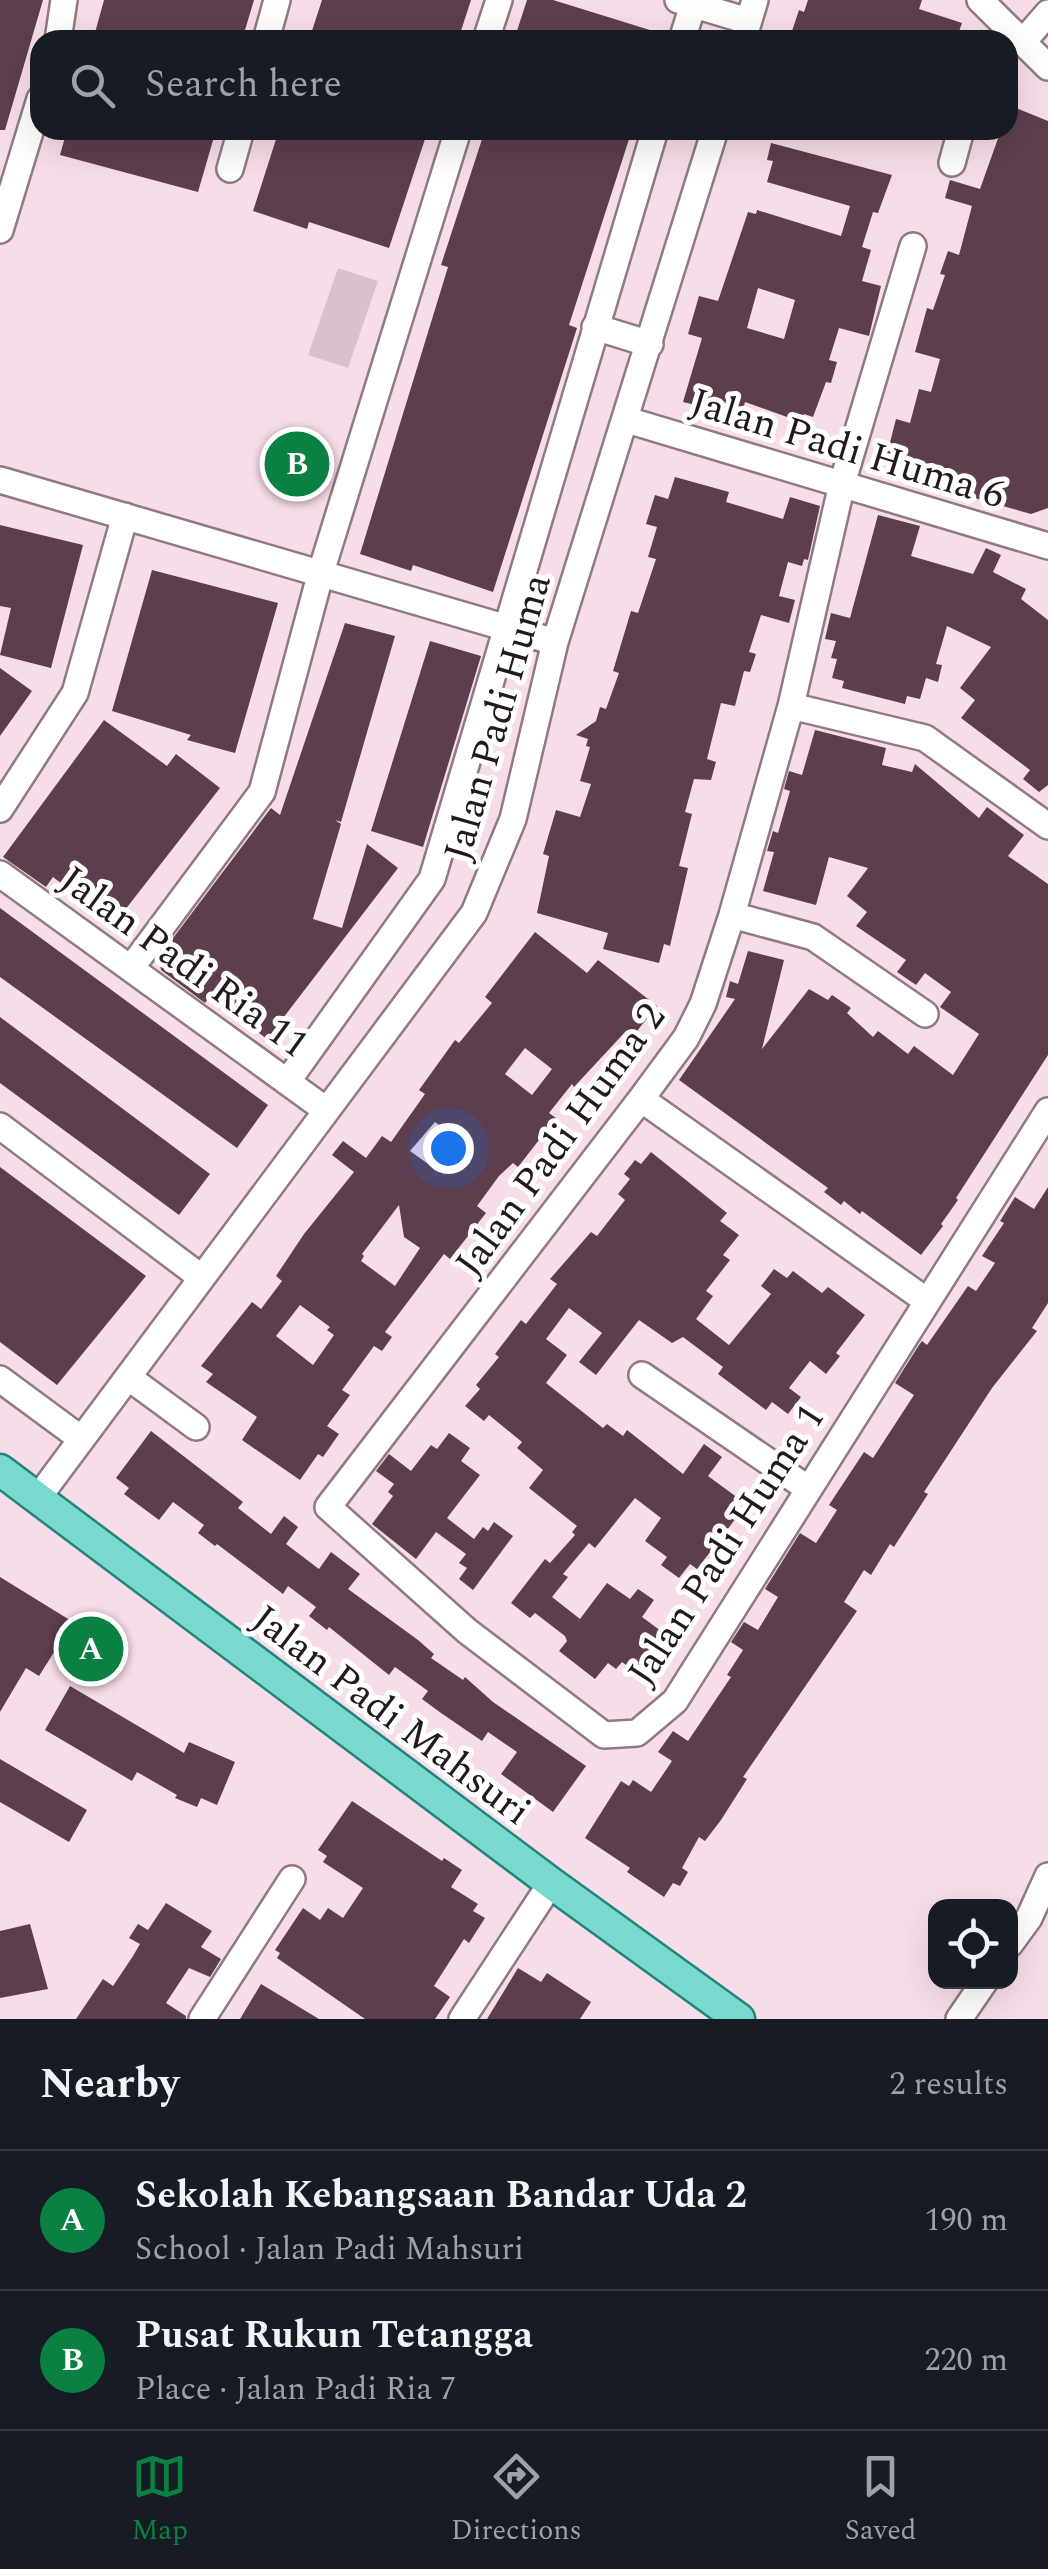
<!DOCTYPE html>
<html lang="en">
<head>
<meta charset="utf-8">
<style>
  :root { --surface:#171b24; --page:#242831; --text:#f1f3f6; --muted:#9ea1a6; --line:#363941; --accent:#0b8043 }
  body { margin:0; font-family:Spectral,serif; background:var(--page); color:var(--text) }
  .controls { position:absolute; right:30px; bottom:30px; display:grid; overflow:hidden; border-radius:20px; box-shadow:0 10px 40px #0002 }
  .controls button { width:90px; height:90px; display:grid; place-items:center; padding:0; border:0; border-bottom:2px solid var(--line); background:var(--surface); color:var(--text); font:50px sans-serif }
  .you { position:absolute; left:448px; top:1148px; width:35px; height:35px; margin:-25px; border:8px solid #fff; border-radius:50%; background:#1a73e8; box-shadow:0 0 0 15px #1a73e833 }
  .badge { display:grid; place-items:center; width:65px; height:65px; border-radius:50%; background:var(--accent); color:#fff; font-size:32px; font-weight:700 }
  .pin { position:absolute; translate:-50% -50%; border:5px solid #fff; box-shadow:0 2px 10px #0006 }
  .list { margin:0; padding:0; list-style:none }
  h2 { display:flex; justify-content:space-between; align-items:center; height:130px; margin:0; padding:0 40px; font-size:42px }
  h2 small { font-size:32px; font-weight:400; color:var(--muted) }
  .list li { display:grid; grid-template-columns:65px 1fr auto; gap:30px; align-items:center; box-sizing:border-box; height:140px; padding:0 40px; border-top:2px solid var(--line) }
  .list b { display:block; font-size:38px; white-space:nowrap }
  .list p { margin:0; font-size:32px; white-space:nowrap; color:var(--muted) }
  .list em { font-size:32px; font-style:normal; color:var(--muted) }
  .icon { flex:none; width:55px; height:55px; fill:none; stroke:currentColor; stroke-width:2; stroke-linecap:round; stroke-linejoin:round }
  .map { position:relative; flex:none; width:1048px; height:2019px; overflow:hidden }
  .search { position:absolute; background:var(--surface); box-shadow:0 10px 40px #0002; left:30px; right:30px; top:30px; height:110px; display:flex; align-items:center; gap:25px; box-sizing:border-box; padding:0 35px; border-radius:30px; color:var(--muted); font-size:38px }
  .sheet { height:410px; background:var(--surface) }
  nav { display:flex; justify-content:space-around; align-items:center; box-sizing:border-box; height:140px; border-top:2px solid var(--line); background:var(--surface); font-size:28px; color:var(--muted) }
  nav a { display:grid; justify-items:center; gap:5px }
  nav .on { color:var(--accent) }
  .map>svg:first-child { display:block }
  .green { fill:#dabfcc }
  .building { fill:#5d3e4e; fill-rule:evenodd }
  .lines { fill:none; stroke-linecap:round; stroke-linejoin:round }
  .minor-casing { stroke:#907984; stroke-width:30 }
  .major-casing { stroke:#21857c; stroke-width:35 }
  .minor { stroke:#fff; stroke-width:25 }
  .major { stroke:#79d9ce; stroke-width:30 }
  .labels { text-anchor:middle; stroke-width:10; stroke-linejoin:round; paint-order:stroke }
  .street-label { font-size:40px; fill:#22191e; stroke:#fff }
</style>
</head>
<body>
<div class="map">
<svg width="1048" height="2019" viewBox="0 0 1048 2019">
  <rect width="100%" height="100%" fill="#f7dde9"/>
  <path class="green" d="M 338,268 L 378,281 L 348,368 L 308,355 Z"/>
  <path class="building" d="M 0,0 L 43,0 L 5,130 L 0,130 Z
    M 104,0 L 254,0 L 242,40 L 93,40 Z
    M 322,0 L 471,0 L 458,40 L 309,40 Z
    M 527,0 L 553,0 L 666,35 L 666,40 L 514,40 Z
    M 808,0 L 922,0 L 919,9 L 962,23 L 956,40 L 789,40 L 799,10 L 804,12 Z
    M 1016,108 L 1048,121 L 1048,508 L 1031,514 L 894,475 L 885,462 L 896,419 L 910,423 L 919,389 L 931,392 L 940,359 L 915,352 L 927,308 L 933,310 L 945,275 L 940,274 L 948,251 L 959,255 L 972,206 L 945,198 L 950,180 L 980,189 L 1001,130 L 1008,130 Z
    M 67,130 L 216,130 L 198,192 L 60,155 Z
    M 279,130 L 428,130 L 389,248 L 309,222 L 307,229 L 253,211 Z
    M 485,130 L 632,130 L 569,325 L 577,328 L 493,592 L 413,565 L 411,571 L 360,554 L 448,267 L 441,265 Z
    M 771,143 L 892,175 L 878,213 L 873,212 L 862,247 L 871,250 L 862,281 L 881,286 L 869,336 L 839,328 L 829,360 L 837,362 L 831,383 L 826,382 L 813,417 L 804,414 L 801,422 L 745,402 L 741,416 L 683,402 L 702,338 L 688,334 L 699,296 L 718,301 L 748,212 L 756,214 L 757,210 L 841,236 L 850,206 L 767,182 L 773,161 L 767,160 ZM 758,288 L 795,300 L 784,339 L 747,328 Z
    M 286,431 L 323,445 L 318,458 L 322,459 L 314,483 L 272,469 Z
    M 675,477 L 729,492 L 726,502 L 783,519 L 790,497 L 820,506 L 808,560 L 804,559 L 802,566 L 788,562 L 779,596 L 795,600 L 789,623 L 761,615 L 749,652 L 756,654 L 750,672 L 744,671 L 735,706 L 721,703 L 707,759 L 716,762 L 711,780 L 694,779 L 685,812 L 692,814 L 679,866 L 688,868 L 670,946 L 664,944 L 659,963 L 603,949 L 608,933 L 537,913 L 549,856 L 543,854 L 556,810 L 580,817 L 591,784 L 580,781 L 590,747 L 586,746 L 588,739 L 576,735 L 596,721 L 600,707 L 606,709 L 619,673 L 613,671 L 631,611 L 638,613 L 656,559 L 648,557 L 657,527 L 646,524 L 655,495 L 668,499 Z
    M 878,515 L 920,526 L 911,556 L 973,574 L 986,548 L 1001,555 L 993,572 L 1026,589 L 1021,599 L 1048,620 L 1048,785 L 1039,792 L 1023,779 L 1030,770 L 961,718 L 975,700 L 960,688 L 991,647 L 947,626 L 936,664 L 942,665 L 938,682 L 926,678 L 920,699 L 907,696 L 905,704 L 842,688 L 844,681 L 832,678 L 837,659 L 831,658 L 836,641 L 825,639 L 831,613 L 850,618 Z
    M 0,525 L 83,545 L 51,668 L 0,655 L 11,608 L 0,606 Z
    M 152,570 L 278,603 L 235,753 L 187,740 L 191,735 L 112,711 Z
    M 345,623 L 395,636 L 341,822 L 335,820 L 341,824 L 313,919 L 342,928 L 367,844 L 398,868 L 267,1039 L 210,996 L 205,1003 L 161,970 L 158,958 L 271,808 L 280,815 Z
    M 430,641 L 481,656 L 423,847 L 371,831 Z
    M 0,668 L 32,691 L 0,736 Z
    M 104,720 L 167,766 L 176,754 L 220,788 L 114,924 L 53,877 L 46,887 L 3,857 Z
    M 815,730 L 886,748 L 882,765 L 912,772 L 915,764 L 979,818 L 987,807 L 1024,835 L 1008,856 L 1048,884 L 1048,1055 L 956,1198 L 958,1200 L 941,1224 L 943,1226 L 921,1255 L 862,1211 L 860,1214 L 844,1201 L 841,1205 L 824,1192 L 828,1188 L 679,1080 L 735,999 L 726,997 L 730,981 L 738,984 L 748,951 L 784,960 L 762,1049 L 809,989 L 828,1000 L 832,995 L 851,1008 L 847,1013 L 873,1037 L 878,1031 L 908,1054 L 914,1046 L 953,1075 L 979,1034 L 940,1007 L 951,992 L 925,973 L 916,985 L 897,972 L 906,960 L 856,926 L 867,912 L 847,896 L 868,868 L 829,857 L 816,905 L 763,891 L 774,852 L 767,851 L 773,831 L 778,833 L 790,791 L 784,789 L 789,771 L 802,775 Z
    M 0,908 L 268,1105 L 237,1148 L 0,977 Z
    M 535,932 L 587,973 L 598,960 L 657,1006 L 633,1036 L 626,1031 L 574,1087 L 572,1084 L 549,1113 L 556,1118 L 532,1149 L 518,1167 L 513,1163 L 499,1176 L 477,1206 L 486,1213 L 450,1259 L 444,1254 L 385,1332 L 392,1337 L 382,1351 L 374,1346 L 342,1390 L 350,1395 L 327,1426 L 339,1434 L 323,1457 L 318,1454 L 300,1480 L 242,1440 L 257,1417 L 206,1382 L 213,1374 L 201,1366 L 252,1302 L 261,1309 L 282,1281 L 276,1276 L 304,1234 L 354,1172 L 332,1155 L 343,1141 L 366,1158 L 382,1136 L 391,1142 L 425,1094 L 419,1090 L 455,1040 L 459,1043 L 492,1003 L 485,997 ZM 525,1048 L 552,1069 L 532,1095 L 505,1074 ZM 435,1122 L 461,1141 L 438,1171 L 410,1151 ZM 399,1205 L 404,1237 L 420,1248 L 395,1286 L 361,1261 L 364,1256 L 362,1254 ZM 300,1305 L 330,1327 L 327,1330 L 334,1335 L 313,1365 L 276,1336 Z
    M 0,1017 L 210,1174 L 179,1215 L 0,1083 Z
    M 651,1152 L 727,1213 L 720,1221 L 739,1235 L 723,1255 L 730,1260 L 706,1291 L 713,1296 L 696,1319 L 729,1345 L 771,1294 L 761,1286 L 774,1269 L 787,1278 L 793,1271 L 822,1293 L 828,1287 L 865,1315 L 836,1353 L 840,1356 L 826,1374 L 810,1361 L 789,1388 L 801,1397 L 788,1414 L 772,1402 L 766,1410 L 718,1374 L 723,1367 L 683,1337 L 672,1343 L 639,1320 L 596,1375 L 579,1362 L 602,1333 L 569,1308 L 546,1339 L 567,1355 L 546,1383 L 603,1428 L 607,1424 L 623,1436 L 627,1430 L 683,1474 L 704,1444 L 722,1457 L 708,1476 L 738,1498 L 728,1512 L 736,1518 L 721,1538 L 697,1569 L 690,1564 L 679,1578 L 661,1565 L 667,1557 L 645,1541 L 661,1518 L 635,1498 L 595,1548 L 589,1543 L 563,1574 L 568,1577 L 552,1597 L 580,1619 L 607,1583 L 630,1599 L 638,1589 L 654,1600 L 642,1617 L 676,1642 L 661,1663 L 656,1659 L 642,1677 L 622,1662 L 616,1669 L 608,1663 L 595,1679 L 559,1651 L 567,1641 L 565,1636 L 535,1613 L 530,1618 L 511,1603 L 545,1559 L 550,1563 L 575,1535 L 572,1532 L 577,1526 L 529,1488 L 543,1470 L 517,1448 L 522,1442 L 489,1415 L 484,1421 L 465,1406 L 480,1389 L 476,1385 L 499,1357 L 495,1354 L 521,1320 L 526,1324 L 557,1284 L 550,1279 L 591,1232 L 597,1236 L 625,1200 L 618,1194 L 630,1179 L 624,1174 L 635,1160 L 641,1164 Z
    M 0,1167 L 146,1276 L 57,1385 L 0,1342 Z
    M 1048,1187 L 1048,1303 L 1032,1328 L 1037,1331 L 992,1388 L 924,1492 L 928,1494 L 894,1547 L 890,1544 L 871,1575 L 864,1570 L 844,1602 L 857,1611 L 743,1777 L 747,1779 L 721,1820 L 705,1841 L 699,1837 L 682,1868 L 688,1872 L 680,1886 L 673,1883 L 664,1897 L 627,1872 L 630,1868 L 585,1838 L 621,1781 L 629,1786 L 633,1780 L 651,1792 L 672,1761 L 658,1752 L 673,1731 L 688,1741 L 731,1677 L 727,1675 L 743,1650 L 731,1642 L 744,1622 L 758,1630 L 778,1597 L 765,1589 L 800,1533 L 816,1543 L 837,1510 L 829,1505 L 864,1452 L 873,1458 L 914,1395 L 895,1383 L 919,1345 L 922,1341 L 927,1345 L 968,1286 L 976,1291 L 995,1263 L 982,1256 L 1004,1223 L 1000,1221 L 1015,1197 L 1034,1209 Z
    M 151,1431 L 243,1502 L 238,1508 L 271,1534 L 284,1516 L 298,1527 L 286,1544 L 319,1569 L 331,1552 L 360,1574 L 348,1589 L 418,1640 L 434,1654 L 431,1658 L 463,1680 L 465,1677 L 493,1702 L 586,1766 L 553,1812 L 501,1774 L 517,1752 L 488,1732 L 482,1741 L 441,1713 L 422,1699 L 428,1691 L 395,1667 L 389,1675 L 329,1627 L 327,1630 L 309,1616 L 316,1607 L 288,1586 L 283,1594 L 217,1544 L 215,1546 L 198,1533 L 204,1525 L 173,1502 L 159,1520 L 124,1494 L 129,1488 L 116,1478 Z
    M 449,1433 L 470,1448 L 461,1461 L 480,1475 L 447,1518 L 474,1539 L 483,1527 L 488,1531 L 494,1522 L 513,1536 L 473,1590 L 459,1579 L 467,1568 L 459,1563 L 466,1554 L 436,1532 L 416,1559 L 372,1524 L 393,1496 L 388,1492 L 394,1484 L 376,1471 L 389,1454 L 411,1471 L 431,1445 L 437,1449 Z
    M 0,1577 L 73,1622 L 39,1676 L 26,1668 L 0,1712 Z
    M 70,1686 L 184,1753 L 189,1742 L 235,1762 L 217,1805 L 201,1798 L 197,1807 L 175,1798 L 177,1795 L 137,1772 L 132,1781 L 45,1730 Z
    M 0,1759 L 87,1810 L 69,1842 L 0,1802 Z
    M 352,1801 L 442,1861 L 444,1858 L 462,1870 L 451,1887 L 478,1904 L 473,1911 L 485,1918 L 469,1943 L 464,1939 L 434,1986 L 450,1997 L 435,2019 L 365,2019 L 277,1958 L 280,1953 L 275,1950 L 303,1908 L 320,1920 L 328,1908 L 343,1918 L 363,1888 L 323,1862 L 327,1856 L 318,1850 Z
    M 166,1903 L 212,1931 L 201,1947 L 221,1959 L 210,1977 L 189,1968 L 166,2003 L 186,2016 L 186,2019 L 76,2019 L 103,1979 L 113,1986 L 133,1956 L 140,1944 L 129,1938 L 138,1924 L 148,1930 Z
    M 30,1924 L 48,1989 L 0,1998 L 0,1931 Z
    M 518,1968 L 541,1982 L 547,1973 L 591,2002 L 580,2019 L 487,2019 Z
    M 261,1984 L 319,2019 L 240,2019 Z"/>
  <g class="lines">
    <g class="minor-casing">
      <path id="minor" d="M 678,0 L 748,21
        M 980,0 L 1048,67
        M 58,40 L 64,0
        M 266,40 L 277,0
        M 486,40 L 499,0
        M 682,40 L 693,5
        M 743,40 L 755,0
        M 1022,43 L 1048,13
        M 952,163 L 961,130
        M 230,169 L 241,130
        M 0,230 L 40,99
        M 913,246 L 842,484 L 791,706 L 732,915 L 703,1004 L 686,1038 L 641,1099 L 328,1507 L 467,1631 L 604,1735 L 637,1733 L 675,1701 L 1048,1111
        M 595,327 L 650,344
        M 627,420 L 1048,546
        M 0,480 L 555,642
        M 791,706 L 925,738 L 1048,826
        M 0,809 L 75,693 L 125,516
        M 0,874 L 326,1110
        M 732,915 L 813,937 L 925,1014
        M 131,968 L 262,792 L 321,572 L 458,130
        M 287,1082 L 432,879 L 655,130
        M 641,1099 L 927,1301
        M 0,1126 L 202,1278
        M 642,1375 L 807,1488
        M 128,1377 L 196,1427
        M 0,1379 L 80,1438
        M 37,1499 L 474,913 L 513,819 L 555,642 L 715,130
        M 1010,1944 L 1029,1918 L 1048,1876
        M 202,2019 L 292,1879
        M 462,2019 L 551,1883
        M 959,2019 L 985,1981"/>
    </g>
    <g class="major-casing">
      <path id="major" d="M 0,1470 L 551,1883 L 739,2019"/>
    </g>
    <use href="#minor" class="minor"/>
    <use href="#major" class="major"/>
  </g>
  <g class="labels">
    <g class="street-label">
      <text transform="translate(848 447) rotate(17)" y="14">Jalan Padi Huma 6</text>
      <text transform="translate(496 717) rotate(-74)" y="14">Jalan Padi Huma</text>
      <text transform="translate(185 961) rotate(36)" y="14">Jalan Padi Ria 11</text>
      <text transform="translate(559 1139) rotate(-54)" y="14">Jalan Padi Huma 2</text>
      <text transform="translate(725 1544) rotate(-57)" y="14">Jalan Padi Huma 1</text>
      <text transform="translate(392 1714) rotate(37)" y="14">Jalan Padi Mahsuri</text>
    </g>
  </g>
</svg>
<div class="controls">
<button><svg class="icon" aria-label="locate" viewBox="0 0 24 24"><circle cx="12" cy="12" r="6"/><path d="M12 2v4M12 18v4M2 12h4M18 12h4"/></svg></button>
</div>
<div class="you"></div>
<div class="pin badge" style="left:91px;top:1649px">A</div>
<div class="pin badge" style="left:297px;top:464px">B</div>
<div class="search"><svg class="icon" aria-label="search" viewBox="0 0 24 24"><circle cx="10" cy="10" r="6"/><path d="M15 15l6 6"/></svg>Search here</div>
</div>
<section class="sheet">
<h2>Nearby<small>2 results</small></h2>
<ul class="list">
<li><span class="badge">A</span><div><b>Sekolah Kebangsaan Bandar Uda 2</b><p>School · Jalan Padi Mahsuri</p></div><em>190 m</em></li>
<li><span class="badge">B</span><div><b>Pusat Rukun Tetangga</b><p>Place · Jalan Padi Ria 7</p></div><em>220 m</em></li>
</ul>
</section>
<nav>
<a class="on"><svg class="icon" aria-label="map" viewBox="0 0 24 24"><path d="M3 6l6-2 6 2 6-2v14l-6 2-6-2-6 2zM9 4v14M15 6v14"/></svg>Map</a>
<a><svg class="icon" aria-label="directions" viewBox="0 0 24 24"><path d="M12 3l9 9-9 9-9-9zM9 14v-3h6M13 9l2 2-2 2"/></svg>Directions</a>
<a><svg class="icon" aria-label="saved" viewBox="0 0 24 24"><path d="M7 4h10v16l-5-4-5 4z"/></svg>Saved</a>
</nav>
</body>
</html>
